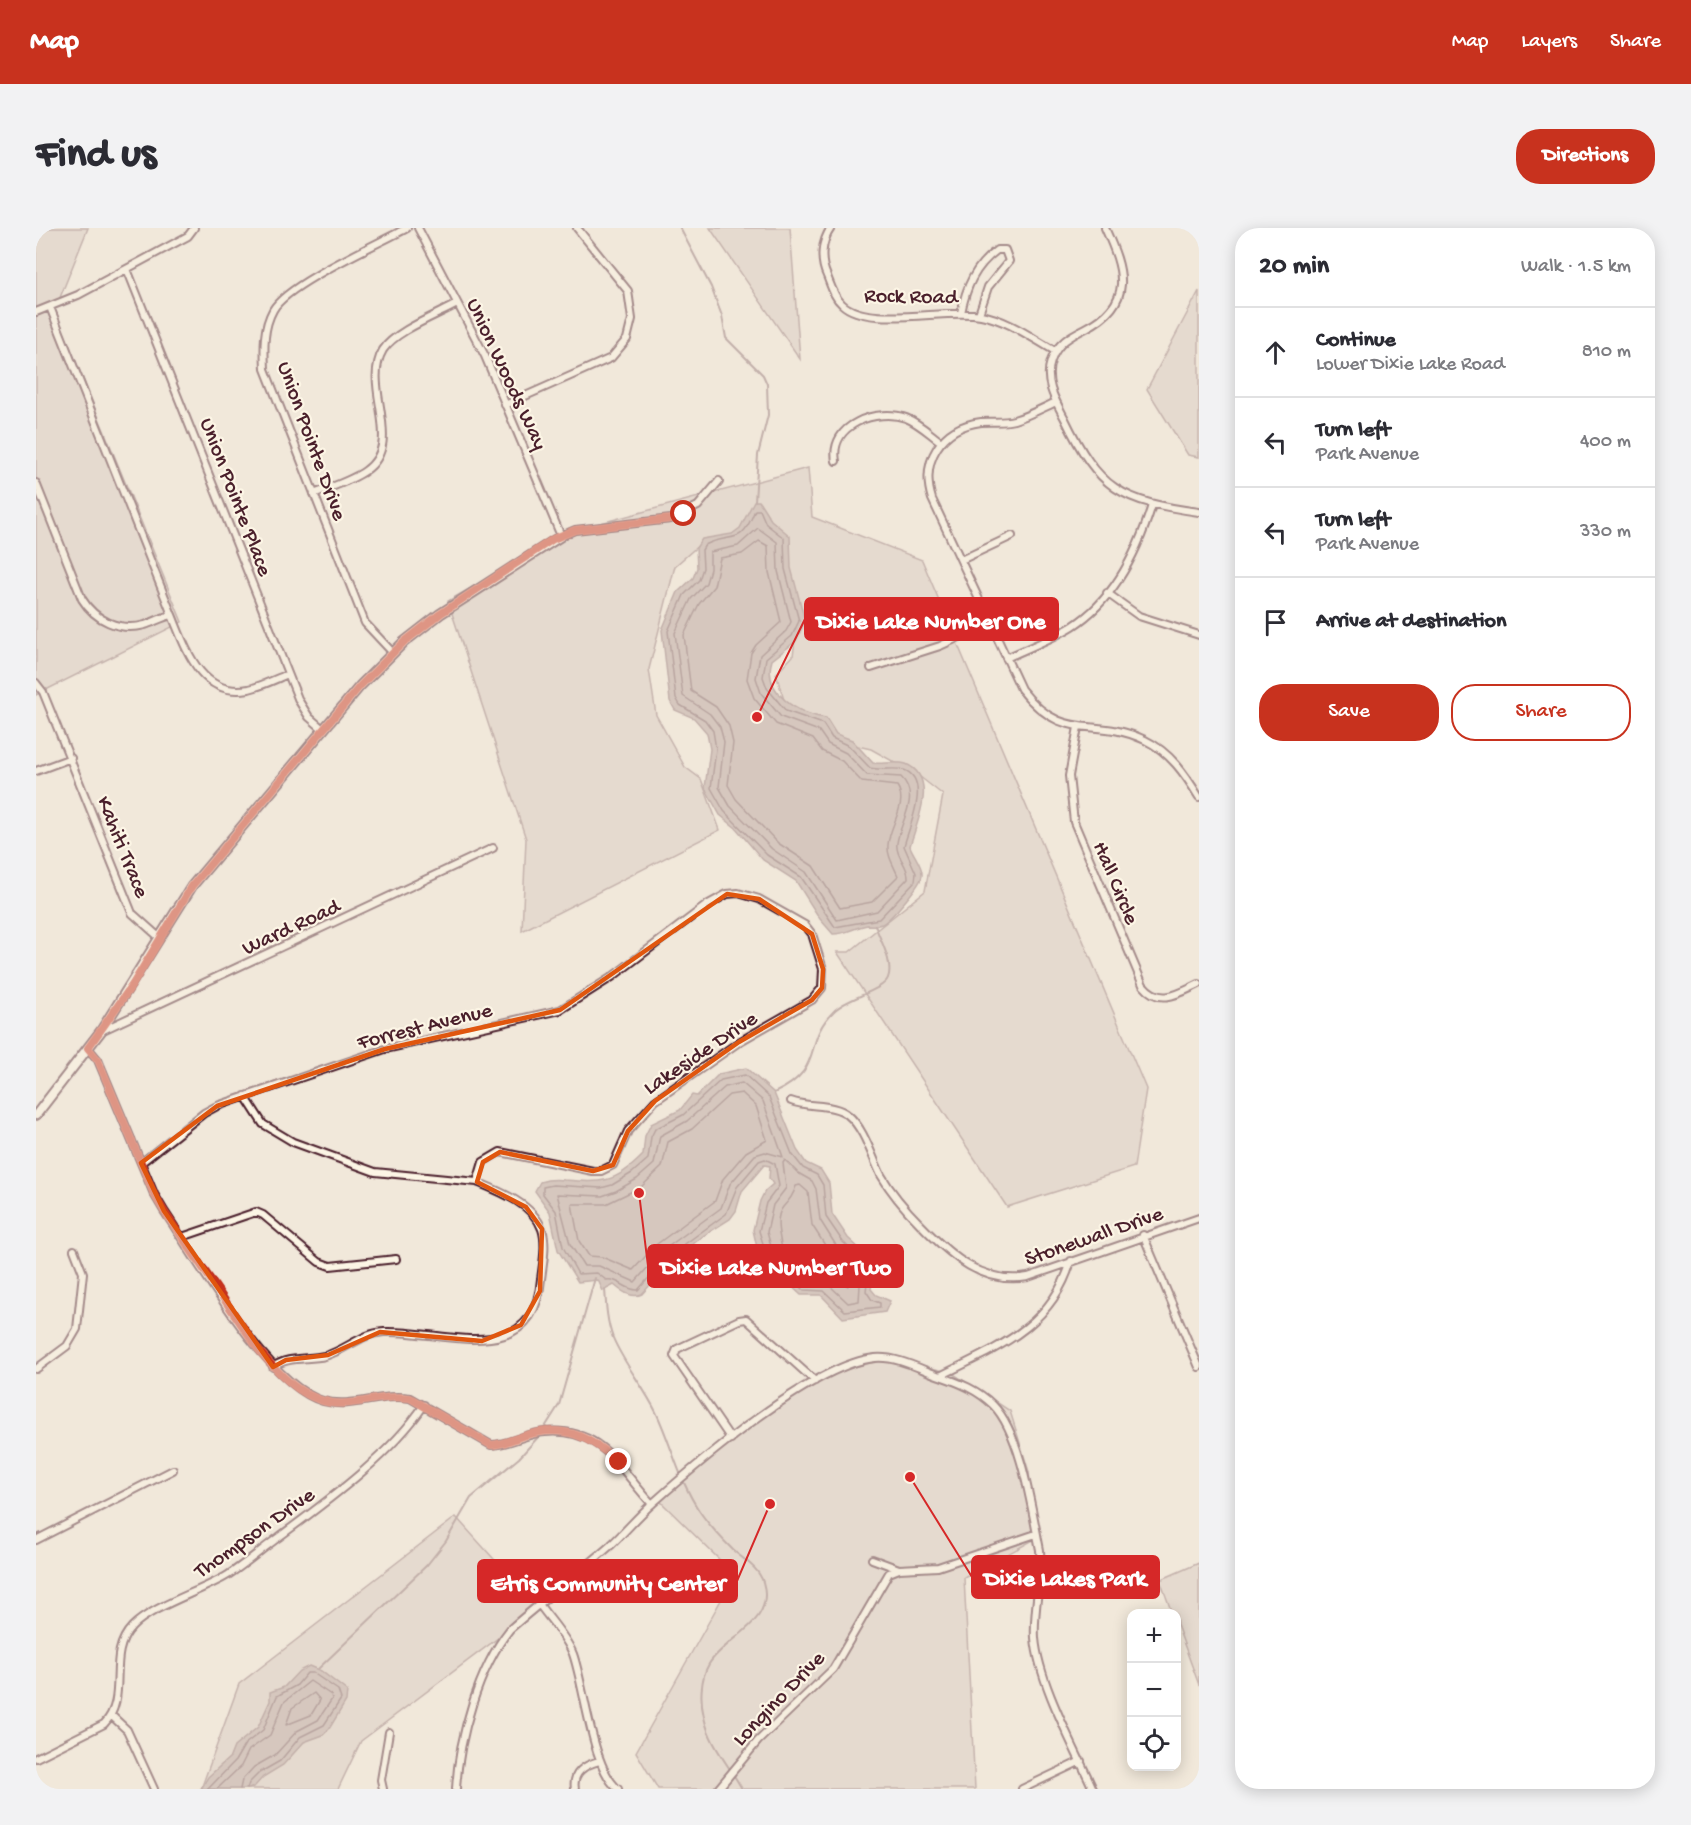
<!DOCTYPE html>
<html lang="en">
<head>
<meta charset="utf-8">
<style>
  :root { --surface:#fff; --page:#f2f2f3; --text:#2b2b33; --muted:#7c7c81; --line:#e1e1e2; --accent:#c8321e }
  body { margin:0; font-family:"Gochi Hand",sans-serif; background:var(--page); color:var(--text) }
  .controls { position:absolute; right:18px; bottom:18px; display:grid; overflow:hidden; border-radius:12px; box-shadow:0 3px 15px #0003 }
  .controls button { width:54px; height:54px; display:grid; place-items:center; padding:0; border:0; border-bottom:2px solid var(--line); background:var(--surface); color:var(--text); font:30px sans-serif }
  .stop { position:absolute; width:18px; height:18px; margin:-14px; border:4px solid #c8321e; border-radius:50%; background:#fff }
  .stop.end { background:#c8321e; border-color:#fff; box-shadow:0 2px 6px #0008 }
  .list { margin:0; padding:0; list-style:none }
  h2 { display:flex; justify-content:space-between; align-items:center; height:78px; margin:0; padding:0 24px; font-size:26px }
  h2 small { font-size:20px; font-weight:400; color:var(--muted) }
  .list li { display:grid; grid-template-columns:39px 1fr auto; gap:18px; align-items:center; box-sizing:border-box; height:90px; padding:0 24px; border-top:2px solid var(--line) }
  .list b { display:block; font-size:22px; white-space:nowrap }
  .list p { margin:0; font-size:20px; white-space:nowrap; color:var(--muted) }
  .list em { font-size:20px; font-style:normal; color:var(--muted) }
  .actions { display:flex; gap:12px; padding:18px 24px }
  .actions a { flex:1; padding:14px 0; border:2px solid var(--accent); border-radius:24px; text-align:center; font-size:21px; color:var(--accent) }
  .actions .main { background:var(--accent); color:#fff }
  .icon { flex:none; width:33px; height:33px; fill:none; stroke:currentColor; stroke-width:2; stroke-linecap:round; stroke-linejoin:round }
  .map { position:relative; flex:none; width:1163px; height:1561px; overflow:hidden; border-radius:24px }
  header { display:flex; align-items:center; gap:36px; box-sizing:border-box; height:84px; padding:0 30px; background:var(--accent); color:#fff }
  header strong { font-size:28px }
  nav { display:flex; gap:33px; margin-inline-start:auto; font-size:21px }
  .intro { display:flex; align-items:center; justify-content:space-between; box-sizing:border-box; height:144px; padding:0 36px }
  h1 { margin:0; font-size:42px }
  .button { padding:15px 27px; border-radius:24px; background:var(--accent); color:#fff; font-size:21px; font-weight:700 }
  main { display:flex; gap:36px; padding:0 36px }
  aside { flex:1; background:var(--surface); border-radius:24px; box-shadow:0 3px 15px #0003 }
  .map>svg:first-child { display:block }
  .green { fill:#d8cac0; stroke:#917476; stroke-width:1.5 }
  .water { fill:#b6a19c; stroke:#8b6d6f; stroke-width:1.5 }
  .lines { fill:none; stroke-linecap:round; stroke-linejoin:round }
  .shore { stroke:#755358; stroke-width:1.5 }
  .stream { stroke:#8b6d6f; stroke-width:2 }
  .minor-casing { stroke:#4a1f2b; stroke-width:10 }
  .tertiary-casing { stroke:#4a1f2b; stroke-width:12 }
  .minor { stroke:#fcf5e5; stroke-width:6 }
  .tertiary { stroke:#fcf5e5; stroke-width:8 }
  .route { stroke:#c8321e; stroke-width:8 }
  .marked { fill:none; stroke:#e0560e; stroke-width:4.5; stroke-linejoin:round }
  .labels { text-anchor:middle; stroke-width:4.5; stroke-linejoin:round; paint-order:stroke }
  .street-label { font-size:22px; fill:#4a1f2b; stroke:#fcf5e5 }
  .leader { fill:none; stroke:#d62828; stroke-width:2 }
  .callout-dot { fill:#d62828; stroke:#fcf5e5; stroke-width:2 }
  .callout { fill:#d62828; stroke:#d62828; stroke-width:2 }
  .callout-label { font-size:24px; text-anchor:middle; font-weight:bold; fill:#fff }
</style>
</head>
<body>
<header>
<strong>Map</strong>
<nav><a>Map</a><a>Layers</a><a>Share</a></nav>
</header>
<div class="intro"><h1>Find us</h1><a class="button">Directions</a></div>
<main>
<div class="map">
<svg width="1163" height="1561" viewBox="0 0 1163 1561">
  <rect width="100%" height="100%" fill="#f1e8da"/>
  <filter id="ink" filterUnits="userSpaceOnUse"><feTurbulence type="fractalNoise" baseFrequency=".0167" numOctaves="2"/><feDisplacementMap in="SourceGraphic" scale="12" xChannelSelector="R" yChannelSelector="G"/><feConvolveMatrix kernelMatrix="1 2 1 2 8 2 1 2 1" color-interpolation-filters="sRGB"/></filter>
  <g filter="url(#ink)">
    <path class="green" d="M 0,0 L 52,0 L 19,82 L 146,394 L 0,467 Z
      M 674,0 L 754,0 L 764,131 Z
      M 1163,63 L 1163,229 L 1152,227 L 1111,161 Z
      M 772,240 L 776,289 L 886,332 L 1110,861 L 1098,939 L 971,979 L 801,724 L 813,724 L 889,663 L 907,567 L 883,548 L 835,521 L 813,516 L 761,491 L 748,472 L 740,446 L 757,428 L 761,396 L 664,316 L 639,338 L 613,441 L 620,487 L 649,539 L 665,551 L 684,602 L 486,703 L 490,611 L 412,373 L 531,304 Z
      M 854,1130 L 916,1145 L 974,1183 L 993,1244 L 999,1311 L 928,1350 L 939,1561 L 622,1561 L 600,1524 L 699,1347 L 620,1269 L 694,1215 L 740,1173 L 783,1148 Z
      M 420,1289 L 502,1380 L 325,1513 L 302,1561 L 165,1561 L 203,1456 Z
      M 1163,1335 L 1163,1457 L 1141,1397 L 1140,1386 L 1136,1385 L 1124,1352 Z"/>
    <path class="water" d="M 718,273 L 723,273 L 735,292 L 754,308 L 755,340 L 769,393 L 760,413 L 736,432 C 726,464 762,487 790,490 L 800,506 L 816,512 L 837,535 C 847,536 861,533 870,536 C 903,550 880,596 874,618 C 877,627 887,638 886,647 C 886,656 853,693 846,696 C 841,698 837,697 832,697 C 819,699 810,706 797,706 L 784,691 L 760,653 L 727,632 L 700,600 L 684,587 L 669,560 L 674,521 L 671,505 L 658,490 L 639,482 L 634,473 L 626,402 L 642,364 L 657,350 L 661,340 L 660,320 L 666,311 L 696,306 L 704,300 Z
      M 710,840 L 738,865 L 761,922 L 770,935 L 785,942 L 793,955 L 796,986 L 812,1010 L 839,1035 L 835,1061 L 840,1067 L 854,1073 L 849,1084 L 807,1090 L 785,1067 L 765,1067 L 751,1054 L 732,1047 L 725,1037 L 717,1002 L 724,973 L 729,963 L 737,956 L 733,950 L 734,938 L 728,937 L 706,963 L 700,983 L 694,991 L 667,1008 L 635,1034 L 606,1066 C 596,1071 586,1064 578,1057 L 567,1063 L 562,1052 L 542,1054 L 522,1022 L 514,984 L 499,963 L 504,954 C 513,951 519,951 528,952 C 565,955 579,956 607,927 L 609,908 L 615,896 L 644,882 L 656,867 L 661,868 L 683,846 Z
      M 273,1438 L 285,1443 L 311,1463 L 310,1473 L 293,1501 L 287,1507 L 268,1514 L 247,1537 L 227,1549 L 219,1558 L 213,1561 L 165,1561 L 172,1549 L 194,1529 L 198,1519 L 222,1499 L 234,1473 L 234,1464 L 248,1459 L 263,1443 Z"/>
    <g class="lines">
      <path class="shore" d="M 719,282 L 724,282 L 730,296 L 748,310 L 749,341 L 763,393 L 756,408 L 730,430 L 727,449 L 731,460 L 750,483 L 787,496 L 796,510 L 813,518 L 834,540 C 845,543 858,539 868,542 C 896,552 872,601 868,618 L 880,645 L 879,653 L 843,691 L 799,699 L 765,649 L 731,627 L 688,583 L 675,560 L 680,521 L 677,503 L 669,492 L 644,477 L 640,470 L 632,403 L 648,367 L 663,352 L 667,340 L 666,322 L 669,317 C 697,303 704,321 719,282 Z
        M 722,300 L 741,314 L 742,343 L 755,394 L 750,403 L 724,427 L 720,450 L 725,465 L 745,489 L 783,503 L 792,516 L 810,525 L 831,547 L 865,549 C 885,569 864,593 861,615 C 859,628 873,638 872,650 L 841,683 L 801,692 L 770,644 L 736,621 L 694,578 L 683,559 L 688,514 L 684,499 L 674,486 L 647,468 L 639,405 L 655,371 L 670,355 L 674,341 L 674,324 L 702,318 Z
        M 723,313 L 732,318 L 733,344 L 745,394 L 720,417 L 715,425 L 711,451 L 718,470 L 740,496 L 777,511 L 786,523 L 806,533 L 826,554 L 861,558 C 873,576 853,597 852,617 C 851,628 858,638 862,648 L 836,674 L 804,680 L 777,638 L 742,615 L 700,571 L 692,557 L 697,515 L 693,498 L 680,479 L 655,463 L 648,407 L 663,376 L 678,358 L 684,330 L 706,326 Z
        M 709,847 L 733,869 L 756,926 L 767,940 L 781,947 L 787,957 L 790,989 L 807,1014 L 833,1039 L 830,1063 L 836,1072 L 844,1075 L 844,1079 L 809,1083 L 788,1063 L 768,1062 L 755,1049 L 735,1041 L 723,1003 L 730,975 L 743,958 L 739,936 L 729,931 L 723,933 L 701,959 L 690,986 L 631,1029 L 602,1062 C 590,1063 583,1050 570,1052 L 561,1045 L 542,1046 L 527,1019 L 520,983 L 507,966 L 507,959 L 517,957 L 565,960 L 576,957 L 596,945 L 612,931 L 615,909 L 619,901 L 647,887 L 685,852 Z
        M 706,855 L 727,873 L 747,929 L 729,924 L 719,927 L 694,956 L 685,980 L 626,1023 L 599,1054 L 563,1038 L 548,1038 L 534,1016 L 521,966 L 566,968 L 580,963 L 601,951 L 618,936 L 624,908 L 651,893 L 689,859 Z
        M 706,865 L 720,878 L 731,912 L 710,924 L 687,951 L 679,973 L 621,1016 L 597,1042 L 566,1029 L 553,1028 L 543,1013 L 536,976 L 570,976 L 605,959 L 626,939 L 632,914 L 656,901 L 693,867 Z
        M 749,932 L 762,945 L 776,953 L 780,961 L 784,992 L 801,1019 L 825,1042 L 823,1073 L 812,1075 L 791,1055 L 770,1054 L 759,1042 L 739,1033 L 731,1004 L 737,977 L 750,960 L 747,935 Z
        M 764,957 L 772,964 L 776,997 L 794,1025 L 814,1045 L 812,1058 L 793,1047 L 774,1045 L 764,1035 L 747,1026 C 745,1013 737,991 747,979 C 753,972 757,968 760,958 Z
        M 278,1465 L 284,1472 L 275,1487 L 250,1497 L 256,1480 Z
        M 172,1561 L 199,1533 L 209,1516 L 227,1502 L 241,1468 L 261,1457 L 271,1445 L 277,1445 L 302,1462 L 305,1471 L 288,1497 L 264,1509 L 244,1533 L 223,1545 L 213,1555 L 211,1561
        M 181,1561 L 205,1538 L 213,1522 L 234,1507 L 248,1474 L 274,1453 L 295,1467 L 296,1471 L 282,1492 L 261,1503 L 239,1527 L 218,1539 L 206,1552 L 204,1561"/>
      <path class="stream" d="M 644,0 L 675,59 L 686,88 L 690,110 L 727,147 L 731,156 L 732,187 L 722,227 L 719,273
        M 738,865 C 791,840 765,815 798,783 C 810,770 847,763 852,750 C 858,735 844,712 839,697
        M 569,1061 C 570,1077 571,1095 577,1110 C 588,1136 608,1159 620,1184 C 636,1218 643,1253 664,1284 C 673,1297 685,1310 697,1322 C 708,1332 722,1339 727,1354 C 740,1396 689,1409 673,1436 C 664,1451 664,1473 668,1489 C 674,1517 693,1537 706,1561
        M 282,1441 L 391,1337 L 410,1313 L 435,1270 L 483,1230 L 504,1207 L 523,1177 L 559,1050"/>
      <g class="minor-casing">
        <path id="minor" d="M 382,0 L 449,128 L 525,308 L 539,302 L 635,291 L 662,278 L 683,253
          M 795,0 C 785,14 784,33 791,48 C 795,58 798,69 806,76 C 832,101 910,80 945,87 C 972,92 996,110 1019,123
          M 1069,0 C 1088,42 1099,75 1050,100 C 1034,108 1021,115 1015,133 C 1008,153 1019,172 1028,189 C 1063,262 1084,273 1163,284
          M 91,41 L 263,473 L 273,489 L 288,502
          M 14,79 L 136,387
          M 0,84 L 42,67 L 152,8 L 158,0
          M 925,85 C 930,59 939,38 961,22 L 969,22 L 973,33 L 952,59 L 943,86
          M 1020,174 C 1007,180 992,188 978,192 C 967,195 956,193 945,194 C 905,199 884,233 896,271 L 985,461 C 1029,517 1056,487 1109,512 C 1134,524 1149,546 1163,569
          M 469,177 L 575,130 L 591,111 L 596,91 L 592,63 L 541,0
          M 800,233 C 793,196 841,180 870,190 C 883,195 894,206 905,214
          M 0,255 L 46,371 C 59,392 83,404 109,397 C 118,394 126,389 136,387 C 150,421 165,470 213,461 C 226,458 240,451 252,446
          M 278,266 C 294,259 315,253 329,243 C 370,215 325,159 347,122 C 359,103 401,87 421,76
          M 925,332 L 976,308
          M 1071,365 L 1103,388 L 1163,407
          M 357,425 L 329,395 L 229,141 C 228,120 227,100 237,82 C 251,56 342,16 371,0
          M 970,430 C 992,420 1016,411 1037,398 C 1079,371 1102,323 1116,277
          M 835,440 L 904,418 L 954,395
          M 0,455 L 7,464 L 96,685 L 124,710
          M 1042,499 L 1033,548 L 1038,594 L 1107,757 C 1124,778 1142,766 1163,756
          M 0,543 L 35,530
          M 65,803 L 457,620
          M 52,820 L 62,832 L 118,966 L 128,983 C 161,1032 232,1158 287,1173 C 316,1181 345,1165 374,1170 L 455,1217 C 473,1217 490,1205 509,1204 C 567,1199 582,1240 616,1276
          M 209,868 L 227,896 L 257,914 L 339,944 L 441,954 C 463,963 497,976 506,1001 C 511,1016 507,1035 505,1051 C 498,1143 405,1101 348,1104 C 326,1105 310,1122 289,1128 C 271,1132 252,1128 237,1139
          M 755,873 C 772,880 798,875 812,887 C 828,900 836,929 845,947 C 856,966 870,982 885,997 C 915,1028 947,1057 992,1049 L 1163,990
          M 105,935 L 168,885 L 181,878 L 349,821 L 524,782 L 576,749 L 671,677 L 691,666 L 702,665 L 723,671 L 769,697 L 776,706 L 787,741 L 786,760 L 776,772 L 703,814 L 619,873 L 592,903 L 577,937 L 565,943 L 557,943 L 464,924 L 447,934 L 441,954
          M 1107,1007 L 1163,1139
          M 146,1009 L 220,984 L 227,987 L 283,1034 L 294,1038 L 360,1031
          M 0,1141 L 31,1118 L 41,1101 L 47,1045 L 38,1022
          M 904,1148 C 924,1155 942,1162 957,1177 C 985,1205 996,1283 1004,1322 C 1006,1352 997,1381 999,1410 C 1003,1456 1038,1518 1057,1561
          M 695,1211 L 638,1128 L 641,1121 L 703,1092 L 710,1091 L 779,1153
          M 0,1312 L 137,1242
          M 836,1331 L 863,1341
          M 503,1376 C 514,1392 530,1408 537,1426 C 549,1460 556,1541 582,1561
          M 76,1488 L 91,1502 L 118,1561
          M 0,1530 L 68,1496 C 94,1469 69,1427 96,1399 C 116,1378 164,1364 192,1347 C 209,1336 226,1321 243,1309 C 290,1274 356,1226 388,1177
          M 347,1561 L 345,1552 L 353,1504
          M 420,1561 C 423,1510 442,1441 474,1401 C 507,1372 542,1346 575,1317 C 590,1303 602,1288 617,1275 C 664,1233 778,1136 839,1130 C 861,1128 884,1141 904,1148 C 960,1120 1016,1099 1035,1033
          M 539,1561 C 536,1544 549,1537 563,1533
          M 682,1561 L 722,1513 L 797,1441 L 853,1345 L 863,1341 L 902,1339 L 1000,1306
          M 986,1561 L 1045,1533"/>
      </g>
      <g class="tertiary-casing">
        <path id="tertiary" d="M 0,887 L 65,803 L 156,658 L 324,458 L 368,414 L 404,386 L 525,308"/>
      </g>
      <use href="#minor" class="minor"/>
      <use href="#tertiary" class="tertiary"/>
    </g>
  </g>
  <g class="lines" filter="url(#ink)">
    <path class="route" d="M 583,1234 C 552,1208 528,1195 487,1208 C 475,1212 466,1217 455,1217 L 374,1170 C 353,1167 334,1173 314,1175 C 274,1180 245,1149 222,1121 L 128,983 L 118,966 L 62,832 L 52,820 L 97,756 L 156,658 L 324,458 L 368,414 L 404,386 L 517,311 L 539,302 L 635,291 L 648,286"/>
  </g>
  <path d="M0 0H1163V1561H0ZM 691,666 L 723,671 L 776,706 L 787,741 L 786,760 L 776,772 L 703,814 L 619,873 L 592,903 L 577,937 L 557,943 L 464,924 L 447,934 L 441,954 L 490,979 L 506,1001 L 504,1063 L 485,1097 L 446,1113 L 344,1104 L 292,1127 L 250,1132 L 237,1139 L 128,983 L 105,935 L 181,878 L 349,821 L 524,782 Z" fill="#f1e8da" fill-opacity=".55" fill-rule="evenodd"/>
  <path class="marked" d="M 691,666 L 723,671 L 776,706 L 787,741 L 786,760 L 776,772 L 703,814 L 619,873 L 592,903 L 577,937 L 557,943 L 464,924 L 447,934 L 441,954 L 490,979 L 506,1001 L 504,1063 L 485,1097 L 446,1113 L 344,1104 L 292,1127 L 250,1132 L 237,1139 L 128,983 L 105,935 L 181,878 L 349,821 L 524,782 Z"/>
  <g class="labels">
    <g class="street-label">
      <text transform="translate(875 66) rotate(1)" y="8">Rock Road</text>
      <text transform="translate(473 145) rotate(65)" y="8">Union Woods Way</text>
      <text transform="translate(278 212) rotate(70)" y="8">Union Pointe Drive</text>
      <text transform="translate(202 268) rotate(69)" y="8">Union Pointe Place</text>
      <text transform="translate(89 618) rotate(68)" y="8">Kahiti Trace</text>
      <text transform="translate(1082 654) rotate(67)" y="8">Hall Circle</text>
      <text transform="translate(254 697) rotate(-25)" y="8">Ward Road</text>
      <text transform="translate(388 796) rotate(-14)" y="8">Forrest Avenue</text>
      <text transform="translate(663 823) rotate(-34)" y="8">Lakeside Drive</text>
      <text transform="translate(1057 1006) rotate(-19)" y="8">Stonewall Drive</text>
      <text transform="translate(217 1303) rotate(-35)" y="8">Thompson Drive</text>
      <text transform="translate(741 1469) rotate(-46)" y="8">Longino Drive</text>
    </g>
  </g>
  <path class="leader" d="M721 489L769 391M603 965L612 1038M874 1249L936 1349M734 1276L701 1353"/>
  <g class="callout-dot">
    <circle cx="721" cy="489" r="6"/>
    <circle cx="603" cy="965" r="6"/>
    <circle cx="874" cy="1249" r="6"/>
    <circle cx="734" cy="1276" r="6"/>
  </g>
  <g class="callout">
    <rect x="769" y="370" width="253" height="42" rx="6"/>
    <rect x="612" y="1017" width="255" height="42" rx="6"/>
    <rect x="936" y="1328" width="187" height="42" rx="6"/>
    <rect x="442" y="1332" width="259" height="42" rx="6"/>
  </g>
  <g class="callout-label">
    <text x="895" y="400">Dixie Lake Number One</text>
    <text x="740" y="1046">Dixie Lake Number Two</text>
    <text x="1029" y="1357">Dixie Lakes Park</text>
    <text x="572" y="1362">Etris Community Center</text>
  </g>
</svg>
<div class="controls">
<button>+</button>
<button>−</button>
<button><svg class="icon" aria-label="locate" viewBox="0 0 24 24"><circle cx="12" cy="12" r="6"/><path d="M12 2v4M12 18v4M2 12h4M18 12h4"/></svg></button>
</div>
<div class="stop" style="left:648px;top:286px"></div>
<div class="stop end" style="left:583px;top:1234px"></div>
</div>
<aside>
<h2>20 min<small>Walk · 1.5 km</small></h2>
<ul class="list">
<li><svg class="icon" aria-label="ahead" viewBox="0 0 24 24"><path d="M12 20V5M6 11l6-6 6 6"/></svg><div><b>Continue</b><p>Lower Dixie Lake Road</p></div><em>810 m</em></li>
<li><svg class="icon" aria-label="left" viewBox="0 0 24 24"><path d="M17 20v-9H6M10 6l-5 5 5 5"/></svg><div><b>Turn left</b><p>Park Avenue</p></div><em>400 m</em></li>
<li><svg class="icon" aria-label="left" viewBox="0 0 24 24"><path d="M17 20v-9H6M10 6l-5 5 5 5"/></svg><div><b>Turn left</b><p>Park Avenue</p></div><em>330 m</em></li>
<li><svg class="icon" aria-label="arrive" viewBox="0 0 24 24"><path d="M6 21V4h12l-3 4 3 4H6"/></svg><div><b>Arrive at destination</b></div></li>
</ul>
<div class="actions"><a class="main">Save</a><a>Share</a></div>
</aside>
</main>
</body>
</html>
